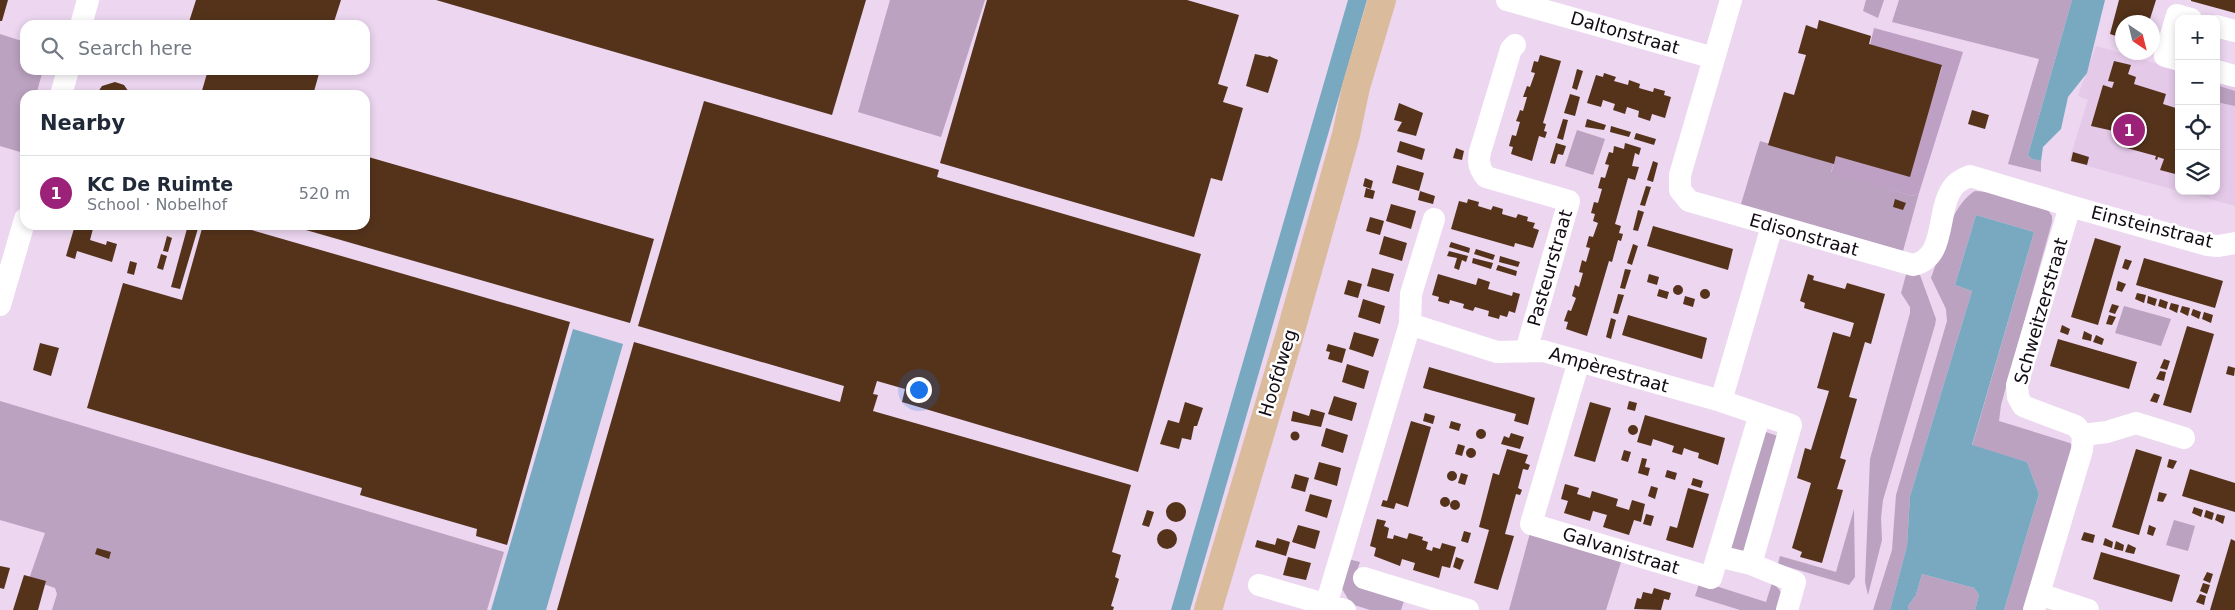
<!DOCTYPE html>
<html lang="en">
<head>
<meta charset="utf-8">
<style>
  :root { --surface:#fff; --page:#f2f2f3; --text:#1f2937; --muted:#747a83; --line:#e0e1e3; --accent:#9c2279 }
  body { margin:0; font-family:"DejaVu Sans",sans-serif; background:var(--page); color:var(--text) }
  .controls { position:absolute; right:15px; top:15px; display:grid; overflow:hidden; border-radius:10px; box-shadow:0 2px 8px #0003 }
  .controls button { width:45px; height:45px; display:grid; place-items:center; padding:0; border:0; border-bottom:1px solid var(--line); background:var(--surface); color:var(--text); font:25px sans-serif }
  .compass { position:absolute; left:2115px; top:15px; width:45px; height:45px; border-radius:50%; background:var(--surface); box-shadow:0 2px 8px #0003; rotate:145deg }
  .you { position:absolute; left:918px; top:389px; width:18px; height:18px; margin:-12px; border:4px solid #fff; border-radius:50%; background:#1a73e8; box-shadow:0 0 0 8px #1a73e833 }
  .badge { display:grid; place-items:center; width:32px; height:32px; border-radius:50%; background:var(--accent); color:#fff; font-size:16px; font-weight:700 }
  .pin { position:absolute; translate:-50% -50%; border:2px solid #fff; box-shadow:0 1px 5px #0006 }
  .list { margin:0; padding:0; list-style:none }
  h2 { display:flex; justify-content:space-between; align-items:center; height:65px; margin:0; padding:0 20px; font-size:21px }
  h2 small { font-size:16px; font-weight:400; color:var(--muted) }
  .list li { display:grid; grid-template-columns:32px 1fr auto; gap:15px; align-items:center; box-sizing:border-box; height:75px; padding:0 20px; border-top:1px solid var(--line) }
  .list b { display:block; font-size:19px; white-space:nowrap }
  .list p { margin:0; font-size:16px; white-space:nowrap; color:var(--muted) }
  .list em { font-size:16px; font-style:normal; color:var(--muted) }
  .icon { flex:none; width:28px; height:28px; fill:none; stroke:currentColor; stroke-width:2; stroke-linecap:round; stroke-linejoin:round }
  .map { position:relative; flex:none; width:2235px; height:610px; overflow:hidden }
  .search { position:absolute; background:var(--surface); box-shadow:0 2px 8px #0003; left:20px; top:20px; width:350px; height:55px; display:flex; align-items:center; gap:12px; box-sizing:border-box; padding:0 18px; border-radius:15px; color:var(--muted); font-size:19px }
  .panel { position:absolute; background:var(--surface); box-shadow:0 2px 8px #0003; left:20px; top:90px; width:350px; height:140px; border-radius:15px }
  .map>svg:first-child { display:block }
  .built { fill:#e4c9e9 }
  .green { fill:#bba2c0 }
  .forest { fill:#bea0c4 }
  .water { fill:#79a9c0 }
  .building { fill:#55331b }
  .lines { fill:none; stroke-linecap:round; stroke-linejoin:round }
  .minor { stroke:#fff; stroke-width:22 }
  .major { stroke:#dabc9d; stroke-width:28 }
  .labels { text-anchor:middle; stroke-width:5; stroke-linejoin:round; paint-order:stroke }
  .street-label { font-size:18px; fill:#120b13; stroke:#fff }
</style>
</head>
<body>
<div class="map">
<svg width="2235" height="610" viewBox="0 0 2235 610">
  <rect width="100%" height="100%" fill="#ecd6f0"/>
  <path class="built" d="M 2096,46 L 2179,70 L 2179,191 L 2069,161 L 2088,100 L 2078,96 Z
    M 2216,81 L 2235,87 L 2235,206 L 2181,191 L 2216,191 Z"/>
  <path class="green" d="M 890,0 L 985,0 L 941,137 L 858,112 Z
    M 1866,0 L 1884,0 L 1878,18 L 1863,11 Z
    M 1899,0 L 2072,0 L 2028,155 L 2032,159 L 2041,161 L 2041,172 L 2008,164 L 2039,59 L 1892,22 Z
    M 0,34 L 25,42 L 25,70 L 43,70 L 36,95 L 25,95 L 25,135 L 20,152 L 0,146 Z
    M 2216,85 L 2235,91 L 2235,106 L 2216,102 Z
    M 1577,130 L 1605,139 L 1593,175 L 1565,166 Z
    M 1760,141 L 1834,163 L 1831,172 L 1913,196 L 1919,193 L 1903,251 L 1741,204 Z
    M 1975,191 L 1988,192 L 2048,210 L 2052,216 L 2052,222 L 2001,405 L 1999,421 L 2070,443 L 2074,447 L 2028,610 L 2004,610 L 2039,494 L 2027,462 L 1972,446 L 2034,232 L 1976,215 L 1955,285 L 1972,291 L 1910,496 L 1907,546 L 1890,610 L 1873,610 L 1892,550 L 1896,495 L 1947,321 L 1946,309 L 1931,278 C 1941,251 1950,206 1975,191 Z
    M 1907,271 L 1920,275 L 1936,319 L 1935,325 L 1883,500 L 1881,518 L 1882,540 L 1868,595 L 1865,582 L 1870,459 L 1910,313 L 1910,307 L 1901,293 Z
    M 2124,306 L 2171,319 L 2161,346 L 2115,333 Z
    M 0,401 L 504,552 L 487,610 L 52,610 L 57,594 L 55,588 L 29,579 L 45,533 L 0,520 Z
    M 1763,431 L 1781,437 L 1744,553 L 1727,548 Z
    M 1854,509 L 1855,577 L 1849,585 L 1778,564 L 1780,556 L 1836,572 Z
    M 2174,520 L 2195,526 L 2188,551 L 2166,545 Z
    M 1530,533 L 1622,559 L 1606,610 L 1509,610 Z
    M 1348,559 L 1360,562 L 1354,579 L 1405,598 L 1401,610 L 1370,610 L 1351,604 L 1341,587 Z
    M 1922,574 L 1974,588 L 1979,595 L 1975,610 L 1909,610 L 1908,606 L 1916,595 Z
    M 1700,581 L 1766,602 L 1772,583 C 1783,590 1784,598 1780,610 L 1740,610 L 1695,596 Z"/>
  <path class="forest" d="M 1874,28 L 1963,52 L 1919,193 L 1913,196 L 1831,173 L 1837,154 L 1908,176 L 1942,67 L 1870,45 Z"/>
  <path class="water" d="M 1348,0 L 1367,0 L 1190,610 L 1171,610 Z
    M 2072,0 L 2105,0 L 2087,73 L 2068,97 L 2061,129 L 2043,147 L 2041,161 L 2032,159 L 2028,155 Z
    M 1976,215 L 2034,232 L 1972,445 L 2027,462 L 2039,494 L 2004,610 L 1975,610 L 1979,595 L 1974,588 L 1922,574 L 1916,595 L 1908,606 L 1909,610 L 1890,610 L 1907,546 L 1910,496 L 1972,291 L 1955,285 Z
    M 573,329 L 623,344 L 546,610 L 491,610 Z"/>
  <path class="building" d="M 0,0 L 8,0 L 2,21 L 0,21 Z
    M 196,0 L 341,0 L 333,25 L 188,25 Z
    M 436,0 L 866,0 L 832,115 Z
    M 987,0 L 1187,0 L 1239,15 L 1218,84 L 1228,87 L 1223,102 L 1243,108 L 1222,181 L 1211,178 L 1194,237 L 940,163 Z
    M 2119,0 L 2156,0 L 2149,22 L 2122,22 L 2122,38 L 2110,34 Z
    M 2191,0 L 2235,0 L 2235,13 L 2191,1 Z
    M 1819,20 L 1871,36 L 1869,44 L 1942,65 L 1910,177 L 1836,156 L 1834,164 L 1768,145 L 1784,92 L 1794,95 L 1806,55 L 1798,53 L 1806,25 L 1817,29 Z
    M 1255,54 L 1268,57 L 1269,56 L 1278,60 L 1268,93 L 1246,86 Z
    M 1540,55 L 1561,61 L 1543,123 L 1546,124 L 1544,131 L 1547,132 L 1545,138 L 1539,136 L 1532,161 L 1511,154 L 1513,147 L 1509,146 L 1512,135 L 1516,136 L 1520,122 L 1516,121 L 1518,116 L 1520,110 L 1523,111 L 1527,97 L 1523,97 L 1527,86 L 1530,87 L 1535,73 L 1531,72 L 1534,61 L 1538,62 Z
    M 2114,61 L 2131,65 L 2128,74 L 2136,77 L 2134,84 L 2166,94 L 2163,104 L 2179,109 L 2179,175 L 2160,170 L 2164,159 L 2158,157 L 2157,160 L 2155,159 L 2156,156 L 2123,147 L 2127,134 L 2091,126 L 2103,85 L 2112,88 L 2114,82 L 2108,81 Z
    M 1577,69 L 1583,71 L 1577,90 L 1572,88 Z
    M 208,70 L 320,70 L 313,95 L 205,95 L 201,94 Z
    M 1604,73 L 1616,77 L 1614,81 L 1628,85 L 1629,80 L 1640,84 L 1639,88 L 1653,92 L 1654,88 L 1665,91 L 1664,95 L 1671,97 L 1665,118 L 1652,114 L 1650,121 L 1638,117 L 1639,111 L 1627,107 L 1625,114 L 1613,110 L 1615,104 L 1603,100 L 1601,107 L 1587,103 L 1596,75 L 1603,77 Z
    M 115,82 L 124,85 L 131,95 L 96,95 L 102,86 Z
    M 1570,94 L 1580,97 L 1575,116 L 1564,113 Z
    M 704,101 L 939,170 L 937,177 L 1201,254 L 1138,472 L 902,402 L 905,389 L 877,381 L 873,394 L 878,395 L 873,411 L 1131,485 L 1112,552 L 1121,555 L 1115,577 L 1119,579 L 1111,606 L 1114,607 L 1113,610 L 557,610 L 634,342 L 840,402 L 844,386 L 638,326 Z
    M 1399,103 L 1423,113 L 1416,136 L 1397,131 L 1402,122 L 1394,120 Z
    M 1972,110 L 1989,115 L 1985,129 L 1968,124 Z
    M 1563,119 L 1568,120 L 1563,140 L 1557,138 Z
    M 1587,119 L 1606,125 L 1604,130 L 1585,127 Z
    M 1611,126 L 1631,132 L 1629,137 L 1610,132 Z
    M 1636,133 L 1656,139 L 1654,145 L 1634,139 Z
    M 1400,141 L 1425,149 L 1422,160 L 1397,152 Z
    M 1556,143 L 1566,146 L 1563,155 L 1558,154 L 1555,164 L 1550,163 Z
    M 1625,143 L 1641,148 L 1639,155 L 1635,153 L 1632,166 L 1639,167 L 1635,180 L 1628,178 L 1615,224 L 1621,226 L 1619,233 L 1623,234 L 1621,241 L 1618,240 L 1612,262 L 1609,261 L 1587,336 L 1566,329 L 1568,322 L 1564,321 L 1568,310 L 1571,311 L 1576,298 L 1572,296 L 1575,285 L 1579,287 L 1583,273 L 1579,272 L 1582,260 L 1586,262 L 1590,248 L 1586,247 L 1589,236 L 1593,237 L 1598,223 L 1593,221 L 1595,214 L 1591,213 L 1594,202 L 1598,203 L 1602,189 L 1598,188 L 1601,177 L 1605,178 L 1609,165 L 1605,164 L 1609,152 L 1613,153 L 1614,146 L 1624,149 Z
    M 1456,148 L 1464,151 L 1462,160 L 1453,158 Z
    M 2073,152 L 2089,157 L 2087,165 L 2071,161 Z
    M 365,156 L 654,239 L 630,323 L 292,226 L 365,225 Z
    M 1653,161 L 1658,163 L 1653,182 L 1647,180 Z
    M 1397,165 L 1424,173 L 1419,191 L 1392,183 Z
    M 1365,178 L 1373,181 L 1371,189 L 1363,186 Z
    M 1646,186 L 1651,187 L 1645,206 L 1640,205 Z
    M 1366,188 L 1375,191 L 1373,199 L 1364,197 Z
    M 1420,191 L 1435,196 L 1433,204 L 1418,200 Z
    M 1468,199 L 1479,202 L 1478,206 L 1491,210 L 1493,206 L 1503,209 L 1502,214 L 1516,218 L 1518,214 L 1528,217 L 1527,221 L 1535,223 L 1533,228 L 1539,230 L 1533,248 L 1515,243 L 1514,247 L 1451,229 L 1459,201 L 1467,203 Z
    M 1895,199 L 1906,203 L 1903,210 L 1893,207 Z
    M 1391,204 L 1416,211 L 1411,229 L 1386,221 Z
    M 1638,210 L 1644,212 L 1638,231 L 1633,230 Z
    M 1370,217 L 1384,221 L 1380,235 L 1366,231 Z
    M 75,225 L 94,225 L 90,240 L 106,245 L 107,241 L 117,244 L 112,262 L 77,251 L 75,259 L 66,256 Z
    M 188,225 L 199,225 L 180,289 L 171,287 Z
    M 203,225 L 234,225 L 570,322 L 507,545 L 476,536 L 477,529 L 360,495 L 362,488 L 87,408 L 123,283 L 182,300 Z
    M 1653,226 L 1733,249 L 1728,270 L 1647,246 Z
    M 167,236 L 172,238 L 168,252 L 163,251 Z
    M 1384,236 L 1407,243 L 1402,261 L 1379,254 Z
    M 2095,238 L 2121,246 L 2098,325 L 2071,317 Z
    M 1451,242 L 1470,248 L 1469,253 L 1449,247 Z
    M 1633,244 L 1638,246 L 1632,265 L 1627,263 Z
    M 1476,249 L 1495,255 L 1493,260 L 1474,254 Z
    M 1449,251 L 1468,256 L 1466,262 L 1462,260 L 1459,270 L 1454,268 L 1457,258 L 1447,256 Z
    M 161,254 L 167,256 L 163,270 L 157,268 Z
    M 1500,256 L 1520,262 L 1518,267 L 1499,262 Z
    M 1473,258 L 1493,263 L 1491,269 L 1472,263 Z
    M 2144,258 L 2223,281 L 2215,308 L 2136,285 Z
    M 2125,259 L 2132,261 L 2128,270 L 2122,268 Z
    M 130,261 L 137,263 L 134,275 L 127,273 Z
    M 1498,265 L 1517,271 L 1516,276 L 1496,270 Z
    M 1372,268 L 1394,274 L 1389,292 L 1367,286 Z
    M 1625,269 L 1631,270 L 1625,289 L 1620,288 Z
    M 1438,274 L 1476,285 L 1478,278 L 1490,282 L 1488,289 L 1512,296 L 1513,292 L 1520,294 L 1515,313 L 1509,311 L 1507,317 L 1500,315 L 1499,319 L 1488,316 L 1489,311 L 1475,307 L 1473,311 L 1463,308 L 1464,304 L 1450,300 L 1449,304 L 1438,301 L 1439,297 L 1432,295 Z
    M 1649,274 L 1659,277 L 1657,285 L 1647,282 Z
    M 1808,274 L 1814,276 L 1813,280 L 1845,289 L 1847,283 L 1885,294 L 1871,344 L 1865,342 L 1849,397 L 1857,399 L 1840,458 L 1846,460 L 1837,489 L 1843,490 L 1822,563 L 1800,557 L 1802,552 L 1792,548 L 1811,483 L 1797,478 L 1805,448 L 1811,450 L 1829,391 L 1817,388 L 1833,332 L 1850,337 L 1854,323 L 1804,308 L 1805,303 L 1800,301 Z
    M 1348,280 L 1362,284 L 1358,298 L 1344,294 Z
    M 2118,281 L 2126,284 L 2122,292 L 2116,290 Z
    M1673 290a5 5 0 1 1 10 0a5 5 0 1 1-10 0Z
    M1700 294a5 5 0 1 1 10 0a5 5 0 1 1-10 0Z
    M 1659,289 L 1669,292 L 1667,299 L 1657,296 Z
    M 2137,293 L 2146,295 L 2144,303 L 2135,299 Z
    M 1618,294 L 1624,295 L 1618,314 L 1613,313 Z
    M 1685,296 L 1695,299 L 1693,307 L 1683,304 Z
    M 2148,296 L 2157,299 L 2155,306 L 2147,303 Z
    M 1363,299 L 1385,306 L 1380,324 L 1358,317 Z
    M 2160,299 L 2168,302 L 2166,309 L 2158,306 Z
    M 2171,303 L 2179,305 L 2177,313 L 2169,309 Z
    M 2112,304 L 2119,306 L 2115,314 L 2109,312 Z
    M 2182,306 L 2190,308 L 2188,316 L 2180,312 Z
    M 2193,309 L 2201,312 L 2199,319 L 2191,315 Z
    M 2204,312 L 2213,315 L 2211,323 L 2202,319 Z
    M 1628,315 L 1707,338 L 1702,359 L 1622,335 Z
    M 2109,315 L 2116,317 L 2112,325 L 2106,324 Z
    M 1611,318 L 1616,320 L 1611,339 L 1606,337 Z
    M 2062,325 L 2070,329 L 2068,335 L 2060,332 Z
    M 2187,326 L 2214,334 L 2191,413 L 2163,405 Z
    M 2084,331 L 2092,335 L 2091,341 L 2082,339 Z
    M 1354,332 L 1379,339 L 1373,357 L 1349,349 Z
    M 2096,335 L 2104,339 L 2102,345 L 2093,342 Z
    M 2058,339 L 2137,362 L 2129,389 L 2050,366 Z
    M 40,343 L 59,348 L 51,376 L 33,370 Z
    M 1328,344 L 1346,349 L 1342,363 L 1328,359 L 1330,352 L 1326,351 Z
    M 2164,359 L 2170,361 L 2167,370 L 2160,368 Z
    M 1347,364 L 1369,371 L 1364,389 L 1342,382 Z
    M 2228,366 L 2235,368 L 2234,376 L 2226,374 Z
    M 1429,367 L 1535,398 L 1528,425 L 1514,421 L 1516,414 L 1423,388 Z
    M 2160,371 L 2166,372 L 2164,381 L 2156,379 Z
    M 2154,393 L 2160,395 L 2157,403 L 2150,401 Z
    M 1334,396 L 1357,403 L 1352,421 L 1328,414 Z
    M 1629,401 L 1637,403 L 1635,411 L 1627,409 Z
    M 1185,402 L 1203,408 L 1197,426 L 1194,426 L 1191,440 L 1182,438 L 1179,449 L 1160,444 L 1168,420 L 1179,423 Z
    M 1590,402 L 1611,408 L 1595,462 L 1574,456 Z
    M 1311,409 L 1325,413 L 1321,427 L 1291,421 L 1293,411 L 1309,416 Z
    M 1425,413 L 1435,416 L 1433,424 L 1423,421 Z
    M 1645,415 L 1725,438 L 1718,465 L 1698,458 L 1699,453 L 1692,451 L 1684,448 L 1682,455 L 1672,452 L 1674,446 L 1653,439 L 1651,446 L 1637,442 Z
    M 1411,421 L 1431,427 L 1408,507 L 1396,503 L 1394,509 L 1381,506 L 1383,500 L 1387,501 Z
    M 1451,421 L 1461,424 L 1459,431 L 1449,428 Z
    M1628 430a5 5 0 1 1 10 0a5 5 0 1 1-10 0Z
    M 1326,428 L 1348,435 L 1343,453 L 1321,446 Z
    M1476 434a5 5 0 1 1 10 0a5 5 0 1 1-10 0Z
    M1290.5 436a4.5 4.5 0 1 1 9 0a4.5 4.5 0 1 1-9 0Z
    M 1511,433 L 1524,437 L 1520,449 L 1501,444 L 1504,436 L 1509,438 Z
    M 1458,444 L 1465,446 L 1462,456 L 1455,454 Z
    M1466 453a5 5 0 1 1 10 0a5 5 0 1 1-10 0Z
    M 1507,449 L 1528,455 L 1525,463 L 1530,465 L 1528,470 L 1523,469 L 1518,488 L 1522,490 L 1520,495 L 1516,494 L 1505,534 L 1514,536 L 1498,590 L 1474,583 L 1489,530 L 1479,527 L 1493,473 L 1499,475 Z
    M 2136,449 L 2162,457 L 2139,535 L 2112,527 Z
    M 1624,450 L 1631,452 L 1628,462 L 1621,460 Z
    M 1642,458 L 1647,459 L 1645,467 L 1650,468 L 1648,476 L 1638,473 Z
    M 2169,459 L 2177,461 L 2173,469 L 2167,467 Z
    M 1319,462 L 1341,468 L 1337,486 L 1314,479 Z
    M 2190,469 L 2235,483 L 2235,512 L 2182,496 Z
    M 1667,470 L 1677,473 L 1675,480 L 1665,477 Z
    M1447 476a5 5 0 1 1 10 0a5 5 0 1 1-10 0Z
    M 1461,473 L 1468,475 L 1465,485 L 1458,483 Z
    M 1295,474 L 1309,478 L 1305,492 L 1291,488 Z
    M 1693,478 L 1703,481 L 1701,488 L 1691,485 Z
    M 1565,484 L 1579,488 L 1577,494 L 1590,498 L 1592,491 L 1618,499 L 1616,506 L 1629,510 L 1632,500 L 1645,504 L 1641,522 L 1634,520 L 1629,535 L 1603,527 L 1607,515 L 1593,511 L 1590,521 L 1564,513 L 1568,501 L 1561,499 Z
    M 1651,486 L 1658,488 L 1655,499 L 1648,496 Z
    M 1688,488 L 1709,494 L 1693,548 L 1666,540 L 1670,526 L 1677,528 Z
    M 2159,492 L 2167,494 L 2163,502 L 2157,501 Z
    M 1310,494 L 1332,500 L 1327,518 L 1305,511 Z
    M1440 502a5 5 0 1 1 10 0a5 5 0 1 1-10 0Z
    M1450 505a5 5 0 1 1 10 0a5 5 0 1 1-10 0Z
    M1166 512a10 10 0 1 1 20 0a10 10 0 1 1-20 0Z
    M 2194,507 L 2203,510 L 2201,517 L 2192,513 Z
    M 1147,510 L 1154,512 L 1149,527 L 1142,525 Z
    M 2206,510 L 2214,513 L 2212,520 L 2204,517 Z
    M 1646,514 L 1654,516 L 1651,526 L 1643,524 Z
    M 2217,514 L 2225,516 L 2223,524 L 2215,520 Z
    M 1377,519 L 1386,521 L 1384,526 L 1389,528 L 1387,538 L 1393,539 L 1394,535 L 1407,539 L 1409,533 L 1423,537 L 1422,540 L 1428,542 L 1426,549 L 1432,551 L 1433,547 L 1440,549 L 1442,543 L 1456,547 L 1450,568 L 1442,566 L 1439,578 L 1413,570 L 1415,563 L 1402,559 L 1400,566 L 1374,556 L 1376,548 L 1370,546 Z
    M 1298,525 L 1320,531 L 1315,549 L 1292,542 Z
    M 2149,525 L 2156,528 L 2153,536 L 2147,534 Z
    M1157 539a10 10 0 1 1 20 0a10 10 0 1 1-20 0Z
    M 1464,531 L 1471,533 L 1468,543 L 1461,541 Z
    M 2084,532 L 2095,535 L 2093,543 L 2081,540 Z
    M 1277,538 L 1290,542 L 1286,556 L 1255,547 L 1257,540 L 1275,545 Z
    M 2105,538 L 2113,542 L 2112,548 L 2103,545 Z
    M 2231,539 L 2235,541 L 2235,610 L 2210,610 Z
    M 2116,541 L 2124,545 L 2123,551 L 2114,549 Z
    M 2128,544 L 2136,548 L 2134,554 L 2125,552 Z
    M 97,548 L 111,552 L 109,559 L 95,554 Z
    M 2101,552 L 2180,575 L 2172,602 L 2093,579 Z
    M 1288,557 L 1311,563 L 1306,580 L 1283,575 Z
    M 1456,557 L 1464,560 L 1460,570 L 1453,567 Z
    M 0,566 L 10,568 L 4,589 L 0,588 Z
    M 2207,572 L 2213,574 L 2210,583 L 2203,580 Z
    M 24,575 L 46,581 L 38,610 L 13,610 Z
    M 2203,583 L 2210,585 L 2207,594 L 2200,591 Z
    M 1654,588 L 1671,593 L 1669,600 L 1664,599 L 1661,610 L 1634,609 L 1637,598 L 1641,599 L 1643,592 L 1652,594 Z
    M 2200,594 L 2206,596 L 2204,605 L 2196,602 Z"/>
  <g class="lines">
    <path class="minor" d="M 1507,0 L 1714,58
      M 1731,0 L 1680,175 L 1680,190 L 1689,201 L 1913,265 C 1948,258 1935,209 1954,186 C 1958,181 1965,178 1970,176 L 2070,206 L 2207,245 L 2218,246 L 2235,243
      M 81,25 L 88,0
      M 2216,26 L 2235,31
      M 1515,45 L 1511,49 L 1480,152 C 1478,163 1479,168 1486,177 L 1569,201 L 1526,351
      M 2179,60 L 2165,56 L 2177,15 L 2191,19
      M 2216,71 L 2235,76
      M 61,95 L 68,70
      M 0,305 L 25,219
      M 1410,324 L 1497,352 L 1543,351 L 1721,401
      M 1579,361 L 1531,524 L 1702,575 L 1711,578 L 1760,414
      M 2083,435 L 2107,432 L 2136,423 L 2184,438
      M 1718,556 L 1751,564 L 1795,582 L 1787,610
      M 1751,564 L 1791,425 L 1721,401 L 1772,226
      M 1364,578 L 1468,610
      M 1259,585 L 1345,610
      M 2039,594 L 2088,610
      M 1326,605 L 1410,324 L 1411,294 L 1434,219
      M 2034,610 L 2082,450 L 2083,435 L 2076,426 L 2023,406 L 2018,397 L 2017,385 L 2070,206"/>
    <path class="major" d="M 1208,610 L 1290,334 L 1346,135 L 1356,87 L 1382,0"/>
  </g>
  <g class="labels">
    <g class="street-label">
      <text transform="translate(1625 33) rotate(16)" y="6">Daltonstraat</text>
      <text transform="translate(2152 227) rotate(14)" y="6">Einsteinstraat</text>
      <text transform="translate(1804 235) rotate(16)" y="6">Edisonstraat</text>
      <text transform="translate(1550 268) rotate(-74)" y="6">Pasteurstraat</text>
      <text transform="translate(2041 311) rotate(-74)" y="6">Schweitzerstraat</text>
      <text transform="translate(1609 370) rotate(16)" y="6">Ampèrestraat</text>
      <text transform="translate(1278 373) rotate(-73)" y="6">Hoofdweg</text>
      <text transform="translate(1621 551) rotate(17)" y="6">Galvanistraat</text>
    </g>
  </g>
</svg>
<div class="controls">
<button>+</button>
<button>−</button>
<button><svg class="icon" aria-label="locate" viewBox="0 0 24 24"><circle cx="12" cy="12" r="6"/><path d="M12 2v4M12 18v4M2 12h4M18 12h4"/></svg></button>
<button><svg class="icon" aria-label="layers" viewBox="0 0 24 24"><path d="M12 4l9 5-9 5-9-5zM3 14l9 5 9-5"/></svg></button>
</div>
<svg class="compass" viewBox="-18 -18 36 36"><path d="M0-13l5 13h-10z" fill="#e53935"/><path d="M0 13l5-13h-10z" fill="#747a83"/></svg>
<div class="you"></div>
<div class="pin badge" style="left:2129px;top:130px">1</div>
<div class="search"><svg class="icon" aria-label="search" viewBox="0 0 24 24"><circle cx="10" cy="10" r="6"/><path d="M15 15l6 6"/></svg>Search here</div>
<section class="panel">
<h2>Nearby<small></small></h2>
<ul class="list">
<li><span class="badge">1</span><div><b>KC De Ruimte</b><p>School · Nobelhof</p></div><em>520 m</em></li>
</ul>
</section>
</div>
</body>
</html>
